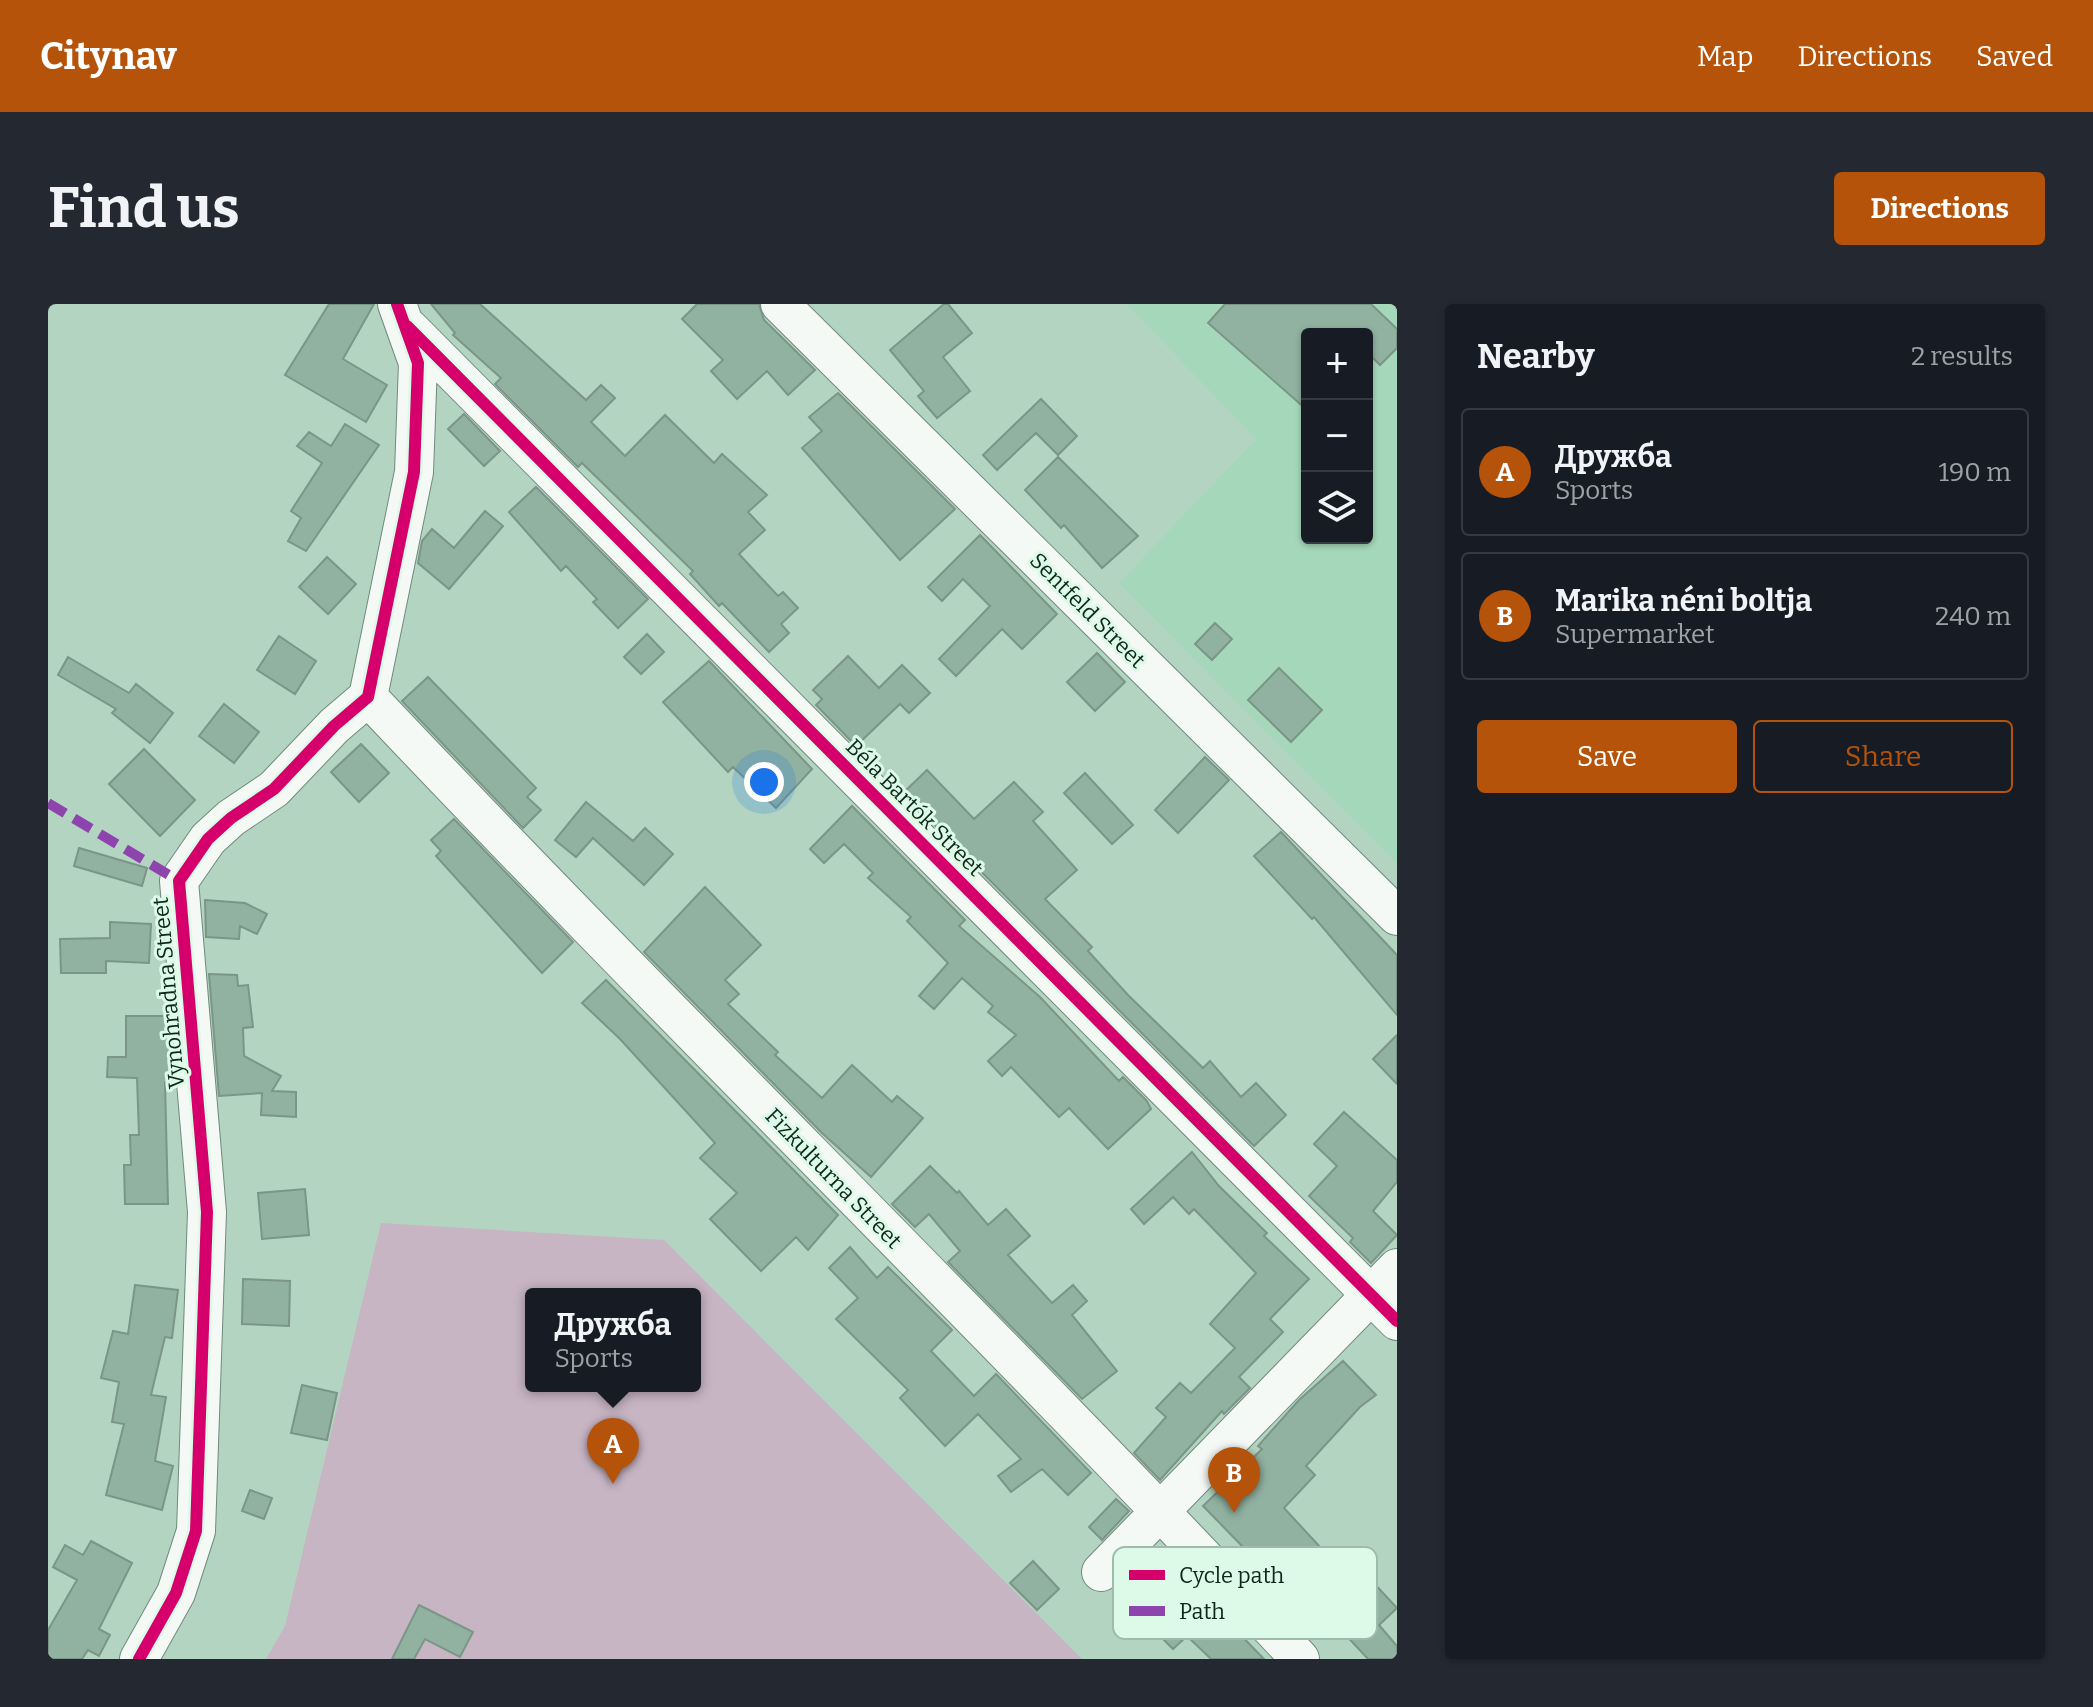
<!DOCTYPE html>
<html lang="en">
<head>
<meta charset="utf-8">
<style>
  :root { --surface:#171b24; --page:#242831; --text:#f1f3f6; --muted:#9ea1a6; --line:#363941; --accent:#b45309 }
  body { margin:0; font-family:Bitter,serif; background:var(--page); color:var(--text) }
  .controls { position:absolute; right:24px; top:24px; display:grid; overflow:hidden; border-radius:8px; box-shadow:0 2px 6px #0004 }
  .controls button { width:72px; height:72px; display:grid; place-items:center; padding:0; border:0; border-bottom:2px solid var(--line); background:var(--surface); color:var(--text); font:40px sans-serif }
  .you { position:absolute; left:716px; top:478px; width:28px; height:28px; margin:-20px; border:6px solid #fff; border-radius:50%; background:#1a73e8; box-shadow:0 0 0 12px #1a73e833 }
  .badge { display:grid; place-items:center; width:52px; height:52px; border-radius:50%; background:var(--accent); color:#fff; font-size:26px; font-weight:700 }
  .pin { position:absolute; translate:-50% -66px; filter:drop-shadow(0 2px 4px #0008) }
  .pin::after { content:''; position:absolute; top:42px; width:28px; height:24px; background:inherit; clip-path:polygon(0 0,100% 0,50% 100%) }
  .popup { position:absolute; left:477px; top:984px; width:176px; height:104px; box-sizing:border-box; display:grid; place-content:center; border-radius:8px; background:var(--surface); filter:drop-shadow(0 2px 6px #0005); font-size:26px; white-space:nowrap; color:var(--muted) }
  .popup b { font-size:30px; color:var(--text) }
  .popup::after { content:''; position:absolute; left:50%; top:100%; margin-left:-16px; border:16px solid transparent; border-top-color:var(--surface) }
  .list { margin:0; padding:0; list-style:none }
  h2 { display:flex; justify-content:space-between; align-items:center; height:104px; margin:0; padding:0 32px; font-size:34px }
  h2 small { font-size:26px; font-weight:400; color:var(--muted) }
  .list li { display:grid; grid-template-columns:52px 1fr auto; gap:24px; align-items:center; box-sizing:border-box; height:128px; margin:0 16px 16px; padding:0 16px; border:2px solid var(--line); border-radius:8px }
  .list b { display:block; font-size:30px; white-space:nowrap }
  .list p { margin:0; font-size:26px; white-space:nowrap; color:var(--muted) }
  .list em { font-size:26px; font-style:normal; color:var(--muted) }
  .actions { display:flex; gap:16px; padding:24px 32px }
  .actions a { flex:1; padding:18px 0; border:2px solid var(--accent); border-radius:8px; text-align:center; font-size:28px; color:var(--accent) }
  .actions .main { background:var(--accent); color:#fff }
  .icon { flex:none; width:44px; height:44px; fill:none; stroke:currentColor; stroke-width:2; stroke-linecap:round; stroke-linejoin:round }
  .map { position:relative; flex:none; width:1349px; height:1355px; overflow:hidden; border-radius:8px }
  header { display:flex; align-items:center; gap:48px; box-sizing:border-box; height:112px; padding:0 40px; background:var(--accent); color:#fff }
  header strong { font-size:38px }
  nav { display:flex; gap:44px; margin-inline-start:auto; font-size:28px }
  .intro { display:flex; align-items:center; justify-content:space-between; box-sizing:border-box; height:192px; padding:0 48px }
  h1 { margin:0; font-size:56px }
  .button { padding:20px 36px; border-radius:8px; background:var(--accent); color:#fff; font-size:28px; font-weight:700 }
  main { display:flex; gap:48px; padding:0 48px }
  aside { flex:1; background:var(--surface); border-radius:8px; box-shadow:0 2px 6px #0004 }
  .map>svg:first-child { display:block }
  .built { fill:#a5d8ba; fill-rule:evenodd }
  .green { fill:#c8b5c4; fill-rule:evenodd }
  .building { fill:#91b2a1; stroke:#7b9586; stroke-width:2 }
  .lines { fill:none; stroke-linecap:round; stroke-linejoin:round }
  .minor-casing { stroke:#708a7c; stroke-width:40 }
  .minor { stroke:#f4f9f6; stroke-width:38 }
  .quiet { stroke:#8e44ad; stroke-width:10; stroke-dasharray:20 10; stroke-linecap:butt }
  .cycleway-casing { stroke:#ddfae8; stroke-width:17 }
  .cycleway { stroke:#d6006c; stroke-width:12 }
  .labels { text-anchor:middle; stroke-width:6; stroke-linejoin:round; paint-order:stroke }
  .street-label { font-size:22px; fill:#0f271a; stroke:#ddfae8 }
  .key { fill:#ddfae8; stroke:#9fbbaa; stroke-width:2 }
  .key-label { font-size:22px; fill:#0f271a }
</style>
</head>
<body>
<header>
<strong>Citynav</strong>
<nav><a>Map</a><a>Directions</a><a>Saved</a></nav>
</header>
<div class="intro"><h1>Find us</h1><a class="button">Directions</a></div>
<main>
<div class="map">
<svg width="1349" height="1355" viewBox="0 0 1349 1355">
  <rect width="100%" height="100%" fill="#b3d4c1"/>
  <path class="built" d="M 1079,0 L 1349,0 L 1349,560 L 1071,279 L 1208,135 ZM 1259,30 L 1319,30 L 1319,234 L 1259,234 Z"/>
  <path class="green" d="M 333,919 L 616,936 L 1034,1355 L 218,1355 L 237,1322 ZM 483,990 L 647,990 L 647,1082 L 483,1082 Z"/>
  <path class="building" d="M 281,0 L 326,0 L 295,55 L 339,81 L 318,118 L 237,71 Z
    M 383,0 L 432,0 L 538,96 L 553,81 L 567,94 L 543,118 L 577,152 L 617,111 L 666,159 L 674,150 L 719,191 L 700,208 L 717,226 L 691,250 L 730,292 L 735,288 L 750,304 L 733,320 L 741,329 L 721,348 L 674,299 L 671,302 L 642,270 L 645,267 L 534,159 L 530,163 L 447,80 L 453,74 L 405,31 L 407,29 Z
    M 649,0 L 711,0 L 716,16 L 767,66 L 740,91 L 719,67 L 689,95 L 663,67 L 675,56 L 634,15 Z
    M 896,0 L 900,0 L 924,29 L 895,53 L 922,87 L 889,114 L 870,92 L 876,87 L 842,46 Z
    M 1177,0 L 1323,0 L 1349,25 L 1349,44 L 1332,61 L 1319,48 L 1319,30 L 1259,30 L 1259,106 L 1160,19 Z
    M 790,89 L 907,205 L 852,256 L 754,144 L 774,127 L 761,113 Z
    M 993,95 L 1029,132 L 1010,151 L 988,129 L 949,166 L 935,151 Z
    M 416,110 L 452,147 L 436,162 L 400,125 Z
    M 297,120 L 331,141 L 258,247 L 240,237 L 253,214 L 243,207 L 274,159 L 249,142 L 261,128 L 283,142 Z
    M 1010,153 L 1090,232 L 1054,264 L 1016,221 L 1013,224 L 977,186 Z
    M 488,183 L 600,295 L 570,324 L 545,298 L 549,295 L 518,262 L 513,267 L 461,208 Z
    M 437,207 L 455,222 L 401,285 L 370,259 L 374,237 L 384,225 L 406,244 Z
    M 932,231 L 1009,310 L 974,345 L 954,325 L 908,372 L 891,355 L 942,302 L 915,275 L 894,297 L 880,283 Z
    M 279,253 L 308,280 L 280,310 L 251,283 Z
    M 1167,319 L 1184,335 L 1164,356 L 1147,340 Z
    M 599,330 L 616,348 L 593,370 L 576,353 Z
    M 231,332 L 268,357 L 247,390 L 209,366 Z
    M 1049,349 L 1077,378 L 1047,407 L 1019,378 Z
    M 800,352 L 831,384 L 854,361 L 882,389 L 861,409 L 852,400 L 808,442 L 768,401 L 774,395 L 765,386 Z
    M 20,353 L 81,389 L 88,380 L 125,409 L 102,439 L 64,409 L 68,405 L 10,371 Z
    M 661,357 L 764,465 L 728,504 L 685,463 L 680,468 L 615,398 Z
    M 1231,364 L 1274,406 L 1243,438 L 1200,396 Z
    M 380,373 L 488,484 L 479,493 L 493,506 L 475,524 L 354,397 Z
    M 176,400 L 211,428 L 186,459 L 151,432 Z
    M 313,440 L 341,469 L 311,498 L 283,468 Z
    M 96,445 L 147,496 L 112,532 L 61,480 Z
    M 1157,453 L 1181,476 L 1130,529 L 1107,506 Z
    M 879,466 L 926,515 L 966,478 L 995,508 L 985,517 L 1029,566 L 997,595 L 1044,643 L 1040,647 L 1080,691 L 1155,764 L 1162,757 L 1193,793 L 1208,779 L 1238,811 L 1206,842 L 855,489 Z
    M 1037,469 L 1085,521 L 1064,540 L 1016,489 Z
    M 538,498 L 585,537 L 597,524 L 625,550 L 596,581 L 545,534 L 528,553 L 507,536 Z
    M 804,502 L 917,616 L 911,622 L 992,693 L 1071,777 L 1075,773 L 1099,797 L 1103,805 L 1060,845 L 1021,804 L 1011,813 L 963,763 L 954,772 L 940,757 L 968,731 L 940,708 L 945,702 L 914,674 L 886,705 L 871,692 L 900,659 L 859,617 L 863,613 L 820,574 L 825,569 L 796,540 L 776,559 L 762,545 Z
    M 406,515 L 525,638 L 494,669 L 388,552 L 393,547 L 383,536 Z
    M 1233,528 L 1349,651 L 1349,711 L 1266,613 L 1264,615 L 1206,552 Z
    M 31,544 L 99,564 L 94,582 L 26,562 Z
    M 657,583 L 713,641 L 677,676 L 691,690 L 680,700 L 730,748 L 727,751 L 774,794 L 804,761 L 844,798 L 849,792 L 875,814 L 823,873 L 774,829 L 596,648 Z
    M 157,596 L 197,599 L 219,610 L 209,630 L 192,622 L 191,635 L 158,633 Z
    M 62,618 L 103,620 L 101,659 L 58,657 L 58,669 L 13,669 L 12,635 L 62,634 Z
    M 161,670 L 189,671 L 190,682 L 200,681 L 205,723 L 195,724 L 196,752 L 233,772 L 224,787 L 248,788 L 248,813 L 213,811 L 214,789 L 171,792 Z
    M 558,676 L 790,911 L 760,946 L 748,933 L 713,967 L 662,915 L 689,889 L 652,854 L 667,839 L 572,735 L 534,699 Z
    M 78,712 L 120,712 L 126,778 L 117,779 L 120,900 L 77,900 L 76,861 L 83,861 L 82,831 L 91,831 L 89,774 L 59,773 L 60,753 L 78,753 Z
    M 1349,731 L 1349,780 L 1325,755 Z
    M 1296,808 L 1349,856 L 1349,878 L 1325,907 L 1349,931 L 1323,959 L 1302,938 L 1305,934 L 1261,892 L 1289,862 L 1266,840 Z
    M 1144,848 L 1171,882 L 1219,929 L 1216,932 L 1261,975 L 1222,1015 L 1235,1028 L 1191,1073 L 1202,1084 L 1176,1110 L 1174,1107 L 1112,1176 L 1086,1149 L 1118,1113 L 1108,1104 L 1132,1079 L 1143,1089 L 1187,1044 L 1162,1020 L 1208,969 L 1146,905 L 1141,910 L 1125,893 L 1096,920 L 1083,905 Z
    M 882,862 L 909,889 L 911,887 L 940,921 L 958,905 L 982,932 L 960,951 L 1004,999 L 1025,981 L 1039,997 L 1024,1011 L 1069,1067 L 1034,1095 L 900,958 L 912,947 L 881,910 L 867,923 L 844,900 Z
    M 257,885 L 261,931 L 214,935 L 210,889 Z
    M 802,943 L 829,974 L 840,963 L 904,1026 L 883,1047 L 926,1092 L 948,1070 L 1043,1169 L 1020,1191 L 994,1165 L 963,1188 L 950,1172 L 973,1155 L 930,1110 L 897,1142 L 852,1094 L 860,1086 L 788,1015 L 810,994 L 781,964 Z
    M 195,975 L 242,977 L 241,1022 L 194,1020 Z
    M 87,981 L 130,986 L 124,1034 L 117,1033 L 103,1091 L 118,1093 L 107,1157 L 125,1162 L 114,1206 L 58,1191 L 76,1120 L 64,1118 L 71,1078 L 53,1074 L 65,1027 L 80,1030 Z
    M 1295,1057 L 1328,1091 L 1312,1103 L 1258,1162 L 1267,1171 L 1236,1204 L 1285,1257 L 1262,1279 L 1276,1293 L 1249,1319 L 1184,1251 L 1194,1242 L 1155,1202 L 1214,1145 L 1210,1142 L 1251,1096 Z
    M 254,1081 L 289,1089 L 279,1136 L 243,1129 Z
    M 202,1186 L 224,1194 L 216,1215 L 194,1207 Z
    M 1068,1195 L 1081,1207 L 1054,1236 L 1041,1223 Z
    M 43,1237 L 84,1259 L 51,1325 L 62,1331 L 51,1352 L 40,1346 L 34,1355 L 0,1355 L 0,1326 L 29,1276 L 5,1263 L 17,1241 L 35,1251 Z
    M 1117,1244 L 1184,1316 L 1181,1319 L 1216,1355 L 1163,1355 L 1139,1332 L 1125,1345 L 1112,1332 L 1137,1307 L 1110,1280 L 1088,1302 L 1073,1287 Z
    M 985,1257 L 1011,1285 L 989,1306 L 962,1279 Z
    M 1322,1275 L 1349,1304 L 1331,1321 L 1349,1342 L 1349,1355 L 1320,1355 L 1281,1313 Z
    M 371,1301 L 425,1328 L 412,1353 L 377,1335 L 366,1355 L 344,1355 Z"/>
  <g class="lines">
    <g class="minor-casing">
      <path id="minor" d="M 732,0 L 1349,612
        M 361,24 L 1349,1017
        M 320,393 C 627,718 947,1029 1252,1355
        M 1053,1268 L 1349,964
        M 91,1355 L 128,1289 L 148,1227 L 159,908 L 131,577 L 160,535 L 183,514 L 226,485 L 286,422 L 320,393 L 366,168 L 370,59 L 349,0"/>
    </g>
    <use href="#minor" class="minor"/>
    <path class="quiet" d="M 0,499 L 131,577"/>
    <g class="cycleway-casing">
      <path id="cycleway" d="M 359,22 L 1349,1017
        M 91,1355 L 128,1289 L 148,1227 L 159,908 L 131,577 L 160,535 L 183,514 L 226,485 L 286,422 L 320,393 L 366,168 L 370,59 L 349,0"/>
    </g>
    <use href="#cycleway" class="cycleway"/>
  </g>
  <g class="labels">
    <g class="street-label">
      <text transform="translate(1040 306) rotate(45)" y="8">Sentfeld Street</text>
      <text transform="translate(867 503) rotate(45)" y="8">Béla Bartók Street</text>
      <text transform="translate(120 689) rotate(-95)" y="8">Vynohradna Street</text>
      <text transform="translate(786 874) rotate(46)" y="8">Fizkulturna Street</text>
    </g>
  </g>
  <rect x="1065" y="1243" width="264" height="92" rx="12" class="key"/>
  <rect x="1081" y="1266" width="36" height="10" fill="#d6006c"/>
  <rect x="1081" y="1302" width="36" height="10" fill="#8e44ad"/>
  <g class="key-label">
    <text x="1131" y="1279">Cycle path</text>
    <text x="1131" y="1315">Path</text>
  </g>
</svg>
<div class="controls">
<button>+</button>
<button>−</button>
<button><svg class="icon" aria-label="layers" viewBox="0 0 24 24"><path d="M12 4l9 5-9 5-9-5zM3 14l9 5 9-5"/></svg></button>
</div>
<div class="you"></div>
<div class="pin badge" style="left:565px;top:1180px">A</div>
<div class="popup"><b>Дружба</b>Sports</div>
<div class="pin badge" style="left:1186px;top:1209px">B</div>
</div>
<aside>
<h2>Nearby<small>2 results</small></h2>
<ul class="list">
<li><span class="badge">A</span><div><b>Дружба</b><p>Sports</p></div><em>190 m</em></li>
<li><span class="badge">B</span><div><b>Marika néni boltja</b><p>Supermarket</p></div><em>240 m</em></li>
</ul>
<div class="actions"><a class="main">Save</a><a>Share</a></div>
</aside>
</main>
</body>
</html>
